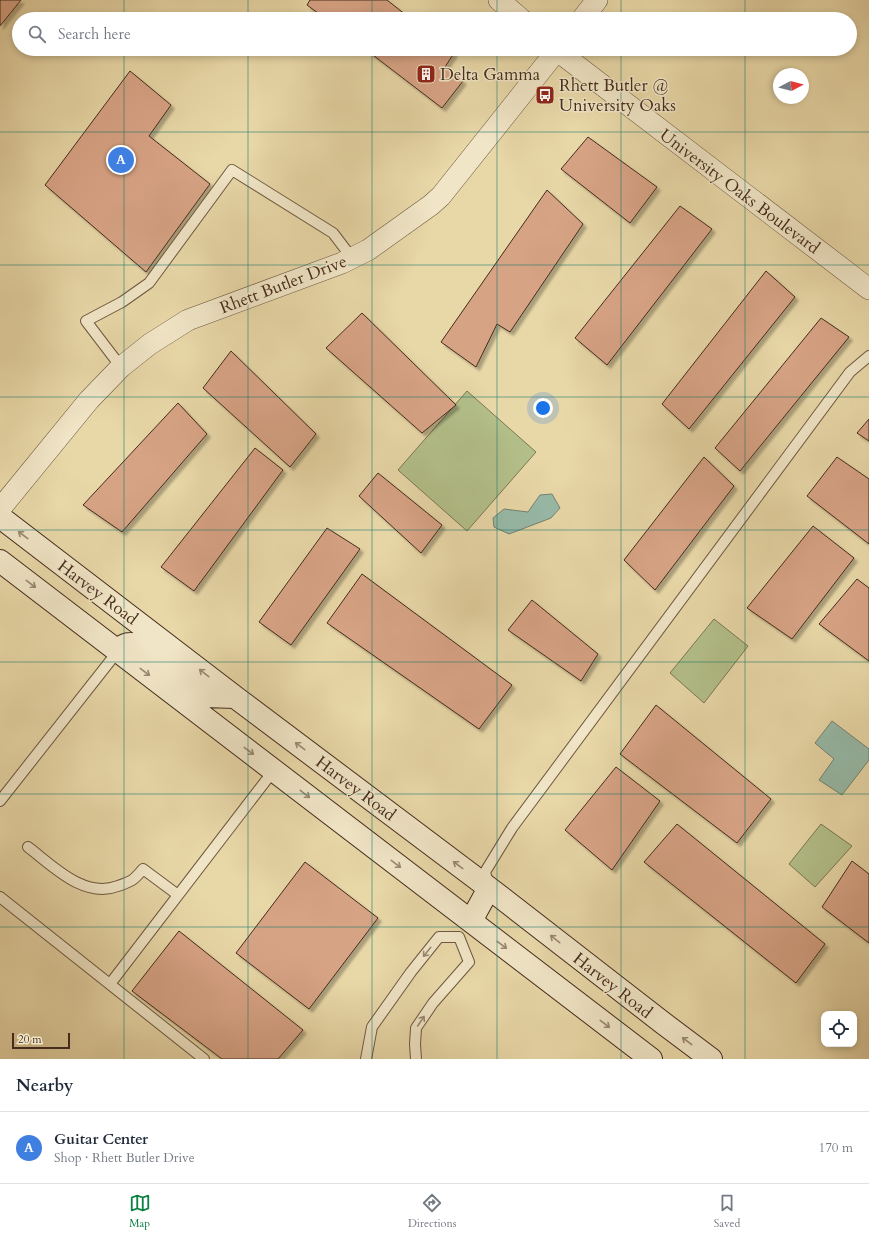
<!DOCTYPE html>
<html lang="en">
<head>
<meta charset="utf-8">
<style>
  :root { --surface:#fff; --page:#f6f6f7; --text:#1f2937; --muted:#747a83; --line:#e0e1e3; --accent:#0b8043 }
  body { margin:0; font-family:Cardo,serif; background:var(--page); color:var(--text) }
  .controls { position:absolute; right:12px; bottom:12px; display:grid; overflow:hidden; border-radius:8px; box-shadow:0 2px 6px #0003 }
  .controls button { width:36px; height:36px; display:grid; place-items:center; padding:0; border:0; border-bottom:1px solid var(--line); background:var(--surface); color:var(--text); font:20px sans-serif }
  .compass { position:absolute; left:773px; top:68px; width:36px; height:36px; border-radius:50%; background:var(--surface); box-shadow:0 2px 6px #0003; rotate:83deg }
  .scale { position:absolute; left:12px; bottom:10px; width:58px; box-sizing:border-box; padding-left:4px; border:2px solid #452c1d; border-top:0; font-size:11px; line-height:14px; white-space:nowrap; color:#452c1d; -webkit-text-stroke:3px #f0e5c6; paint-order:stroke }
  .you { position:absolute; left:543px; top:408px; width:14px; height:14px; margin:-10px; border:3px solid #fff; border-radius:50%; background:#1a73e8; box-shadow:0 0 0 6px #1a73e833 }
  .badge { display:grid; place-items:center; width:26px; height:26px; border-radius:50%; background:var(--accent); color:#fff; font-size:13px; font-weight:700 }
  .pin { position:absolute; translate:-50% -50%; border:2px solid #fff; box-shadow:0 1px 4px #0006 }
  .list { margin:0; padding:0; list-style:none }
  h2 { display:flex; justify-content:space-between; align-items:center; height:52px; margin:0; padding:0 16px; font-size:17px }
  h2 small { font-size:13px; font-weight:400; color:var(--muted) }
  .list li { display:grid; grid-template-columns:26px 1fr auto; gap:12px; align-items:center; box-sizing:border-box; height:72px; padding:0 16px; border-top:1px solid var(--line) }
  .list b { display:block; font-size:15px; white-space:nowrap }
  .list p { margin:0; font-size:13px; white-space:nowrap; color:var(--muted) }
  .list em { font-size:13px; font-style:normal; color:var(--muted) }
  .icon { flex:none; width:22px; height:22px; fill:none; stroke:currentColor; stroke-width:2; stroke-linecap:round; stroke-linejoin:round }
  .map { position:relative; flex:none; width:869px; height:1059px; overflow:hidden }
  .search { position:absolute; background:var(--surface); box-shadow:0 2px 6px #0003; left:12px; right:12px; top:12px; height:44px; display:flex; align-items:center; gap:10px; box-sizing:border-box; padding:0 14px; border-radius:22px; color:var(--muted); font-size:15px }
  .sheet { height:124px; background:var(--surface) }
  nav { display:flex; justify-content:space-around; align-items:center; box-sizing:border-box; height:56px; border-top:1px solid var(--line); background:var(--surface); font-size:11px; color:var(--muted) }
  nav a { display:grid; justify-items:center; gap:2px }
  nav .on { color:var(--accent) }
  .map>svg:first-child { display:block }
  .green { fill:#b3bf89; stroke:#7c7653 }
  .water { fill:#97baa8; stroke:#768170 }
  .building { fill:#d7a385; stroke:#452c1d; filter:url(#shadow) }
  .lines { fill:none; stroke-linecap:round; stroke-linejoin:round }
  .service-casing { stroke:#6e5740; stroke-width:12 }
  .minor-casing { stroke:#6e5740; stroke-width:22 }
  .secondary-casing { stroke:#452c1d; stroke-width:24 }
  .service { stroke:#f0e5c6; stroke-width:10 }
  .minor { stroke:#f0e5c6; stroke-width:21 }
  .secondary { stroke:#f0e5c6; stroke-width:22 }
  .oneway { stroke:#9a8872 }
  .grid { fill:none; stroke:#0f766e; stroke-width:1; stroke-opacity:0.55 }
  .labels { text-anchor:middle; stroke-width:3; stroke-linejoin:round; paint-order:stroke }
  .poi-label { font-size:17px; fill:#452c1d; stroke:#f0e5c6; text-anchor:start }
  .street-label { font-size:17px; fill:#452c1d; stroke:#f0e5c6 }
</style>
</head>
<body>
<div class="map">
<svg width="869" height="1059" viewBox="0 0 869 1059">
  <defs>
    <filter id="shadow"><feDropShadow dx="3.5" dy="3.5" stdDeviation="1" flood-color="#0004"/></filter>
  </defs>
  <rect width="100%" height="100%" fill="#e8d7a7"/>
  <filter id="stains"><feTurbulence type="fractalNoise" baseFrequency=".005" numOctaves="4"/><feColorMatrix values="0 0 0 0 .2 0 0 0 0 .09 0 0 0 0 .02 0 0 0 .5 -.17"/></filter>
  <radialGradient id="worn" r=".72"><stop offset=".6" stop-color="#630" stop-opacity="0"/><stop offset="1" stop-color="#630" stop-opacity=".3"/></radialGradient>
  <path class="green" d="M 467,391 L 536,452 L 467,531 L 398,470 Z
    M 714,619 L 748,646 L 704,703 L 670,673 Z
    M 821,824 L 852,846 L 815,887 L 789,864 Z"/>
  <path class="water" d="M 552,494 L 560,508 L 551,518 L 509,534 L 494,527 L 493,518 L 504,509 L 528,512 L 540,495 Z
    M 832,721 L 869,749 L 869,760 L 842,795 L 819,780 L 834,759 L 815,743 Z"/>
  <path class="building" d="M 0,0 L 21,0 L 0,26 Z
    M 310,0 L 387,0 L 411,19 L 326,19 L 307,5 Z
    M 365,49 L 449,49 L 454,53 L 445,67 L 463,81 L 442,108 Z
    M 130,71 L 171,105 L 149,136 L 210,184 L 146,272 L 45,185 Z
    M 588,137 L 657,187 L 630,223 L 561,169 Z
    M 547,190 L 583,224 L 510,332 L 497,324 L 476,367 L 441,342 Z
    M 680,206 L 712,229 L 607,365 L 575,338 Z
    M 766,271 L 795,297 L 689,429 L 662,404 Z
    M 362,313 L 456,405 L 422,433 L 326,348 Z
    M 821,318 L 849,337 L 740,471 L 715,448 Z
    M 231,351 L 316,434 L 290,467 L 203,388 Z
    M 178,403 L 207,434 L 122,532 L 83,505 Z
    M 869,419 L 869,441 L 857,433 Z
    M 255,448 L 283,470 L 194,591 L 161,567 Z
    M 704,457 L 734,486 L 655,590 L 624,560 Z
    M 837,457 L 869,479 L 869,544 L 807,496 Z
    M 378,473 L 442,525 L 421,553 L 359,496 Z
    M 813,526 L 854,558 L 792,639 L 747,608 Z
    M 327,528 L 360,549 L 291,645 L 259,622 Z
    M 362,574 L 512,685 L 479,729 L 327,623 Z
    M 857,579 L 869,588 L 869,661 L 819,624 Z
    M 532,600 L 598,654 L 581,681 L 508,630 Z
    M 656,705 L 771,799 L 737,843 L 620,754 Z
    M 616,767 L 660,801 L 612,870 L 565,830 Z
    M 677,824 L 825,944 L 796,983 L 644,862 Z
    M 852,861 L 869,874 L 869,943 L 822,907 Z
    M 305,862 L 378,918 L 309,1009 L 236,953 Z
    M 179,931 L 303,1030 L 278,1059 L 222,1059 L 132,991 Z"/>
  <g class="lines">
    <g class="service-casing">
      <path id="service" d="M 121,367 L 86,321 L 122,302 L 149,283 L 232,170 L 333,233 L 352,258
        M 0,801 L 118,651
        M 28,847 C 53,866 84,899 118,886 C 132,881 133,881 143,869 L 178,895
        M 488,883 L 485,872 L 512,828 L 850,372 L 869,356
        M 0,897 L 204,1059
        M 110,984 L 274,770
        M 366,1059 L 372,1027 L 411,972 L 439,937 L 459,937
        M 416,1059 L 415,1044 L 416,1028 L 433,1003 L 469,962 L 459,937"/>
    </g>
    <g class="minor-casing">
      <path id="minor" d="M 499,0 L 521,19
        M 582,19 L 597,0
        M 555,49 L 869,289
        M 0,509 L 89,400 L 121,367 L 150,344 L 188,320 L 342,263 L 368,250 L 431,205 L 441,196 L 558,49"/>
    </g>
    <g class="secondary-casing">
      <path id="secondary" d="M 0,517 L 235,697 L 489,888 L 663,1023 L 711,1059
        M 0,561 L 651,1059
        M 118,651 C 124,643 130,643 139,645 L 205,696 L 235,697
        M 471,921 L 489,888"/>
    </g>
    <use href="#service" class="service"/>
    <use href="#minor" class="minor"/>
    <use href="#secondary" class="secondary"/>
  </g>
  <defs><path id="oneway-shaft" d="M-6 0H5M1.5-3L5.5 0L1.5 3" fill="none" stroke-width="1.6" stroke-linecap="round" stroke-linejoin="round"/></defs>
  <g class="oneway">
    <use href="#oneway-shaft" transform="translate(23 535) rotate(-143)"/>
    <use href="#oneway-shaft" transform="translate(31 584) rotate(37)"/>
    <use href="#oneway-shaft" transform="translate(145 672) rotate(37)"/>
    <use href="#oneway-shaft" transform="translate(204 673) rotate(-142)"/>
    <use href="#oneway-shaft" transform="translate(300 746) rotate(-143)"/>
    <use href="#oneway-shaft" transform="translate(249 751) rotate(37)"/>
    <use href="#oneway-shaft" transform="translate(305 794) rotate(38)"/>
    <use href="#oneway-shaft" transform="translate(396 864) rotate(37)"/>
    <use href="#oneway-shaft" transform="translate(458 865) rotate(-143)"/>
    <use href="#oneway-shaft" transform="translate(555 939) rotate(-142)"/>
    <use href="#oneway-shaft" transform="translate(502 945) rotate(37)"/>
    <use href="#oneway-shaft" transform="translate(427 952) rotate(129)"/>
    <use href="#oneway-shaft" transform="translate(421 1021) rotate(-56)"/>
    <use href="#oneway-shaft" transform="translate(605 1024) rotate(37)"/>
    <use href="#oneway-shaft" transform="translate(687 1041) rotate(-143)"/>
  </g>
  <path class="grid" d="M 124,0 L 124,19M 248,0 L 248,19M 372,0 L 372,19M 497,0 L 497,19M 621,0 L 621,19M 745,0 L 745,19M 124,49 L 124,1059M 248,49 L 248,1059M 372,49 L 372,1059M 497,49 L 497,1059M 621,49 L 621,1059M 745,49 L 745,1059M 0,132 L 869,132M 0,265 L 869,265M 0,397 L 869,397M 0,530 L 869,530M 0,662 L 869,662M 0,794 L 869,794M 0,927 L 869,927"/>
  <defs>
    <g id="building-square" transform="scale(1)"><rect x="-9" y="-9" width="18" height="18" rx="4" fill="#8f2418" stroke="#f0e5c6"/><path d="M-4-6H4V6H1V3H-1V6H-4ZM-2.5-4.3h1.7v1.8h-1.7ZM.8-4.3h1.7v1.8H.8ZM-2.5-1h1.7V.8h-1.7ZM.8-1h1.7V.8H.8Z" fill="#fff"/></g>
    <g id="bus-square" transform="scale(1)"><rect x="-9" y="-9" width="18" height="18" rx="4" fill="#8f2418" stroke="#f0e5c6"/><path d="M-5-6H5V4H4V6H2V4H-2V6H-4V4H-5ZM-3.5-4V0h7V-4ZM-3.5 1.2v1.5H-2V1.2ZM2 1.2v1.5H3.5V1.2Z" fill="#fff"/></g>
  </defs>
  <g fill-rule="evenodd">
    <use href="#building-square" x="426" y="74"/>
    <use href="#bus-square" x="545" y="95"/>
  </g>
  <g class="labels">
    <g class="poi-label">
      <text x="440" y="80">Delta Gamma</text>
      <text x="559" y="91">Rhett Butler @<tspan x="559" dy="20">University Oaks</tspan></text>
    </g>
    <g class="street-label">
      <text transform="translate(740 191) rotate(37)" y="6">University Oaks Boulevard</text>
      <text transform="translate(283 284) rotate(-21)" y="6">Rhett Butler Drive</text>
      <text transform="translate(98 592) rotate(37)" y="6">Harvey Road</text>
      <text transform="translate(356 788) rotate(37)" y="6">Harvey Road</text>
      <text transform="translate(613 985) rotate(38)" y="6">Harvey Road</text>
    </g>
  </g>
  <rect width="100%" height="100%" filter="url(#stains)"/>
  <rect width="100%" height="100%" fill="url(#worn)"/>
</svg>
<div class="controls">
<button><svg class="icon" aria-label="locate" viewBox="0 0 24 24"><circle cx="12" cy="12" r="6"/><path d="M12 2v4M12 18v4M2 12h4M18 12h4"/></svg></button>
</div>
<svg class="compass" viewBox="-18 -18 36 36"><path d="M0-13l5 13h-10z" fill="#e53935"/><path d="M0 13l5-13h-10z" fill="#747a83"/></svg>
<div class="scale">20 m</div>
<div class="you"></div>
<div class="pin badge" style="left:121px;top:160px;background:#3f7fe0">A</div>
<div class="search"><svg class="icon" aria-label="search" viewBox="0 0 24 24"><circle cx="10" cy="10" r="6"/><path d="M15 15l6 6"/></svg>Search here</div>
</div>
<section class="sheet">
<h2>Nearby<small></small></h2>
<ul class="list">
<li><span class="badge" style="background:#3f7fe0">A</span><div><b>Guitar Center</b><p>Shop · Rhett Butler Drive</p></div><em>170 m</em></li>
</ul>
</section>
<nav>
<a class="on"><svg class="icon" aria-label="map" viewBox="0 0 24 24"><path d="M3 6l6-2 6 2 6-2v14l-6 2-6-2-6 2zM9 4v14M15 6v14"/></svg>Map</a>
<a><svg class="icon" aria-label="directions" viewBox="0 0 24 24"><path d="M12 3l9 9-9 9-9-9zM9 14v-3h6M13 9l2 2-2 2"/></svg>Directions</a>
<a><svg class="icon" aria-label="saved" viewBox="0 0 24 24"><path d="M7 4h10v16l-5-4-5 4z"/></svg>Saved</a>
</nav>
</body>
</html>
